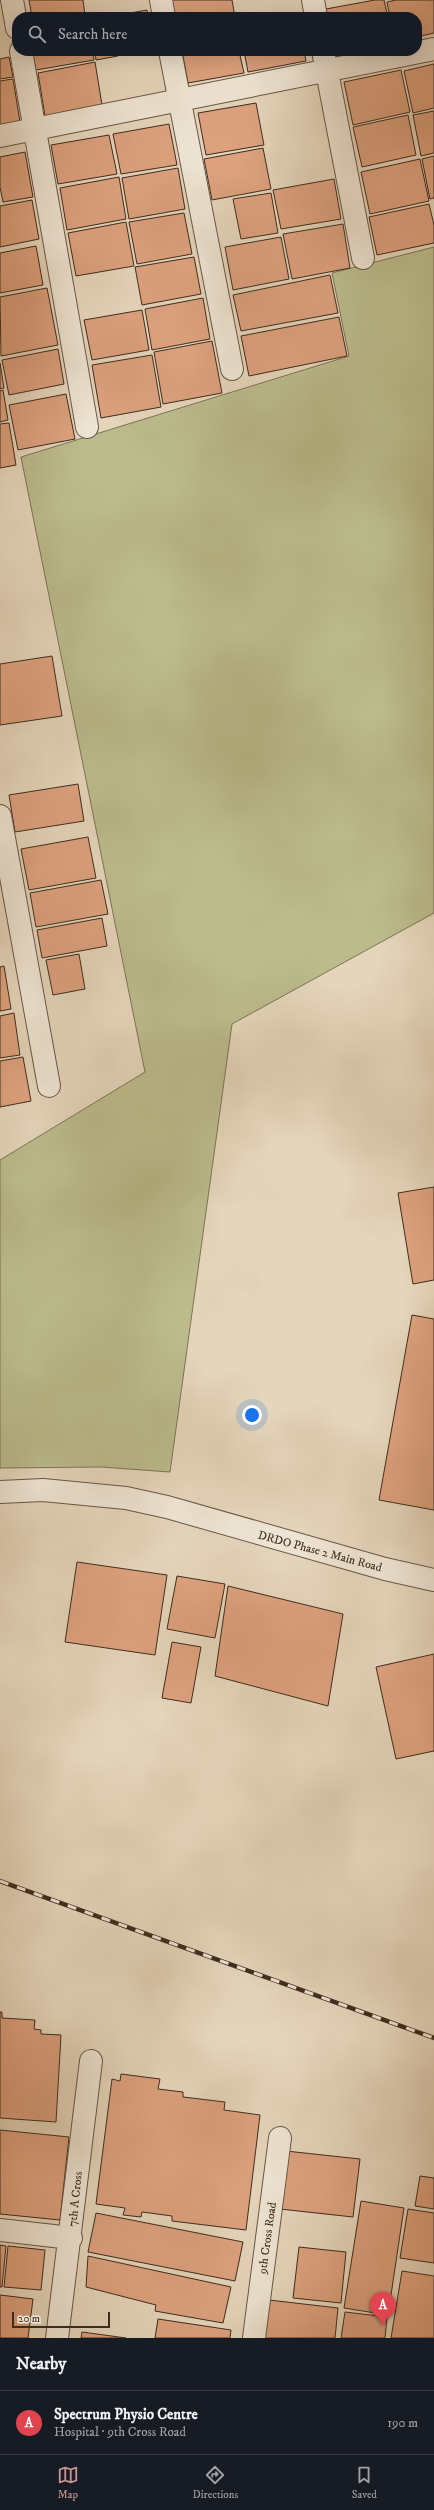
<!DOCTYPE html>
<html lang="en">
<head>
<meta charset="utf-8">
<style>
  :root { --surface:#171b24; --page:#20242c; --text:#f1f3f6; --muted:#9ea1a6; --line:#363941; --accent:#c59692 }
  body { margin:0; font-family:"IM FELL DW Pica",serif; background:var(--page); color:var(--text) }
  .scale { position:absolute; left:12px; bottom:10px; width:98px; box-sizing:border-box; padding-left:4px; border:2px solid #3e2c1e; border-top:0; font-size:11px; line-height:14px; white-space:nowrap; color:#3e2c1e; -webkit-text-stroke:3px #eee4d3; paint-order:stroke }
  .you { position:absolute; left:252px; top:1415px; width:14px; height:14px; margin:-10px; border:3px solid #fff; border-radius:50%; background:#1a73e8; box-shadow:0 0 0 6px #1a73e833 }
  .badge { display:grid; place-items:center; width:26px; height:26px; border-radius:50%; background:var(--accent); color:#fff; font-size:13px; font-weight:700 }
  .pin { position:absolute; translate:-50% -33px; filter:drop-shadow(0 1px 2px #0008) }
  .pin::after { content:''; position:absolute; top:21px; width:14px; height:12px; background:inherit; clip-path:polygon(0 0,100% 0,50% 100%) }
  .list { margin:0; padding:0; list-style:none }
  h2 { display:flex; justify-content:space-between; align-items:center; height:52px; margin:0; padding:0 16px; font-size:17px }
  h2 small { font-size:13px; font-weight:400; color:var(--muted) }
  .list li { display:grid; grid-template-columns:26px 1fr auto; gap:12px; align-items:center; box-sizing:border-box; height:64px; padding:0 16px; border-top:1px solid var(--line) }
  .list b { display:block; font-size:15px; white-space:nowrap }
  .list p { margin:0; font-size:13px; white-space:nowrap; color:var(--muted) }
  .list em { font-size:13px; font-style:normal; color:var(--muted) }
  .icon { flex:none; width:22px; height:22px; fill:none; stroke:currentColor; stroke-width:2; stroke-linecap:round; stroke-linejoin:round }
  .map { position:relative; flex:none; width:434px; height:2338px; overflow:hidden }
  .search { position:absolute; background:var(--surface); box-shadow:0 4px 16px #0002; left:12px; right:12px; top:12px; height:44px; display:flex; align-items:center; gap:10px; box-sizing:border-box; padding:0 14px; border-radius:16px; color:var(--muted); font-size:15px }
  .sheet { height:116px; background:var(--surface) }
  nav { display:flex; justify-content:space-around; align-items:center; box-sizing:border-box; height:56px; border-top:1px solid var(--line); background:var(--surface); font-size:11px; color:var(--muted) }
  nav a { display:grid; justify-items:center; gap:2px }
  nav .on { color:var(--accent) }
  .map>svg:first-child { display:block }
  .green { fill:#bbbb8c; stroke:#7c7455 }
  .building { fill:#dda17e; stroke:#3e2c1e }
  .lines { fill:none; stroke-linecap:round; stroke-linejoin:round }
  .minor-casing { stroke:#685645; stroke-width:24 }
  .minor { stroke:#eee4d3; stroke-width:22 }
  .rail-casing { stroke:#3e2c1e; stroke-width:4.5 }
  .rail { stroke:#eee4d3; stroke-width:3; stroke-dasharray:9; stroke-linecap:butt }
  .labels { text-anchor:middle; stroke-width:3; stroke-linejoin:round; paint-order:stroke }
  .street-label { font-size:12px; fill:#3e2c1e; stroke:#eee4d3 }
</style>
</head>
<body>
<div class="map">
<svg width="434" height="2338" viewBox="0 0 434 2338">
  <rect width="100%" height="100%" fill="#e5d5bb"/>
  <filter id="stains"><feTurbulence type="fractalNoise" baseFrequency=".005" numOctaves="4"/><feColorMatrix values="0 0 0 0 .2 0 0 0 0 .09 0 0 0 0 .02 0 0 0 .5 -.17"/></filter>
  <radialGradient id="worn" r=".72"><stop offset=".6" stop-color="#630" stop-opacity="0"/><stop offset="1" stop-color="#630" stop-opacity=".3"/></radialGradient>
  <path class="green" d="M 434,247 L 434,913 L 232,1024 L 170,1472 L 101,1467 L 0,1468 L 0,1160 L 145,1072 L 21,457 L 349,356 L 332,273 Z"/>
  <path class="building" d="M 29,0 L 83,0 L 85,16 L 32,17 Z
    M 172,0 L 232,0 L 235,17 L 175,17 Z
    M 375,0 L 384,0 L 388,17 L 328,17 L 326,9 Z
    M 396,0 L 434,0 L 434,33 L 417,37 L 417,17 L 390,17 L 387,2 Z
    M 147,10 L 148,17 L 114,17 L 114,16 Z
    M 32,51 L 93,51 L 94,60 L 36,70 Z
    M 95,51 L 118,51 L 118,56 L 96,60 Z
    M 120,51 L 139,51 L 120,54 Z
    M 182,51 L 239,51 L 244,73 L 188,83 Z
    M 244,51 L 304,51 L 306,61 L 248,72 Z
    M 335,51 L 353,51 L 335,54 Z
    M 9,57 L 13,77 L 0,79 L 0,59 Z
    M 95,62 L 102,105 L 45,116 L 38,73 Z
    M 434,64 L 434,108 L 413,113 L 404,71 Z
    M 401,70 L 410,112 L 353,125 L 344,82 Z
    M 13,79 L 20,122 L 0,125 L 0,81 Z
    M 256,103 L 264,145 L 206,155 L 198,113 Z
    M 434,111 L 434,153 L 421,156 L 413,115 Z
    M 408,115 L 416,155 L 362,167 L 353,127 Z
    M 169,124 L 177,165 L 121,174 L 113,134 Z
    M 109,135 L 117,174 L 58,184 L 51,145 Z
    M 263,148 L 271,189 L 212,200 L 204,159 Z
    M 25,152 L 33,197 L 3,202 L 0,187 L 0,157 Z
    M 434,156 L 434,198 L 430,199 L 422,159 Z
    M 420,159 L 429,201 L 370,214 L 361,172 Z
    M 178,168 L 185,209 L 129,219 L 122,178 Z
    M 119,177 L 126,219 L 67,230 L 60,188 Z
    M 334,179 L 341,219 L 281,229 L 273,190 Z
    M 271,193 L 278,233 L 241,239 L 233,199 Z
    M 32,200 L 39,239 L 0,247 L 0,206 Z
    M 429,204 L 434,225 L 434,243 L 377,255 L 369,217 Z
    M 184,213 L 192,254 L 137,264 L 129,222 Z
    M 126,222 L 134,266 L 76,276 L 68,233 Z
    M 343,224 L 350,268 L 292,279 L 283,234 Z
    M 281,237 L 289,279 L 233,290 L 225,247 Z
    M 36,246 L 43,285 L 0,293 L 0,253 Z
    M 194,257 L 201,294 L 142,305 L 135,267 Z
    M 330,275 L 338,313 L 241,331 L 233,295 Z
    M 47,288 L 58,345 L 1,356 L 0,297 Z
    M 203,298 L 210,339 L 152,350 L 145,309 Z
    M 142,310 L 149,350 L 92,360 L 84,320 Z
    M 339,317 L 347,356 L 249,376 L 241,336 Z
    M 212,341 L 222,393 L 163,404 L 154,352 Z
    M 58,349 L 64,384 L 9,395 L 2,360 Z
    M 152,355 L 161,407 L 101,418 L 92,365 Z
    M 0,363 L 4,388 L 0,389 Z
    M 3,390 L 8,420 L 0,422 L 0,391 Z
    M 66,394 L 75,439 L 18,450 L 9,405 Z
    M 9,423 L 16,465 L 0,468 L 0,424 Z
    M 52,656 L 62,716 L 0,725 L 0,664 Z
    M 78,784 L 84,821 L 15,832 L 9,795 Z
    M 88,837 L 96,878 L 29,890 L 21,849 Z
    M 101,880 L 108,914 L 36,927 L 30,893 Z
    M 102,918 L 107,946 L 42,958 L 37,930 Z
    M 79,954 L 85,989 L 53,995 L 46,960 Z
    M 4,966 L 11,1009 L 0,1011 L 0,967 Z
    M 14,1013 L 20,1055 L 0,1058 L 0,1016 Z
    M 23,1057 L 31,1101 L 0,1107 L 0,1061 Z
    M 434,1187 L 434,1280 L 413,1284 L 398,1193 Z
    M 412,1315 L 434,1319 L 434,1510 L 379,1500 Z
    M 77,1562 L 167,1575 L 155,1655 L 65,1642 Z
    M 177,1576 L 225,1584 L 215,1638 L 167,1629 Z
    M 228,1586 L 343,1614 L 328,1706 L 215,1676 Z
    M 172,1642 L 201,1647 L 191,1703 L 162,1698 Z
    M 434,1654 L 434,1751 L 396,1759 L 376,1667 Z
    M 0,2012 L 2,2012 L 2,2018 L 35,2020 L 34,2029 L 41,2030 L 41,2034 L 61,2035 L 56,2122 L 0,2118 Z
    M 121,2074 L 160,2079 L 158,2089 L 183,2092 L 183,2097 L 225,2102 L 224,2110 L 260,2115 L 246,2230 L 172,2221 L 172,2216 L 142,2212 L 141,2217 L 123,2215 L 125,2208 L 96,2204 L 112,2079 L 120,2081 Z
    M 0,2130 L 69,2137 L 60,2220 L 0,2214 Z
    M 286,2151 L 360,2159 L 353,2217 L 280,2209 Z
    M 420,2176 L 434,2178 L 434,2209 L 415,2206 Z
    M 361,2201 L 404,2208 L 388,2315 L 344,2308 Z
    M 408,2209 L 434,2213 L 434,2263 L 400,2258 Z
    M 96,2213 L 243,2242 L 235,2281 L 88,2252 Z
    M 0,2245 L 6,2246 L 2,2287 L 0,2287 Z
    M 8,2246 L 45,2250 L 41,2290 L 4,2287 Z
    M 299,2247 L 346,2252 L 341,2303 L 293,2298 Z
    M 88,2256 L 231,2287 L 223,2323 L 155,2311 L 156,2305 L 86,2287 Z
    M 402,2271 L 434,2276 L 434,2338 L 391,2338 Z
    M 0,2295 L 33,2299 L 28,2338 L 0,2338 Z
    M 269,2300 L 338,2308 L 335,2338 L 265,2338 Z
    M 345,2312 L 387,2317 L 385,2338 L 341,2338 Z
    M 158,2319 L 231,2330 L 230,2338 L 155,2338 Z
    M 82,2332 L 126,2338 L 81,2338 Z"/>
  <g class="lines">
    <g class="minor-casing">
      <path id="minor" d="M 12,0 L 17,28
        M 161,0 L 164,17
        M 313,0 L 316,17
        M 21,51 L 87,427
        M 170,51 L 232,369
        M 323,51 L 363,258
        M 0,136 L 434,49
        M 0,816 L 49,1086
        M 0,1492 L 43,1490 L 126,1498 L 167,1507 L 385,1569 L 434,1580
        M 0,2230 L 71,2238
        M 57,2338 L 91,2061
        M 254,2338 L 280,2138"/>
    </g>
    <use href="#minor" class="minor"/>
    <g class="rail-casing">
      <path id="rail" d="M 0,1881 L 434,2038"/>
    </g>
    <use href="#rail" class="rail"/>
  </g>
  <g class="labels">
    <g class="street-label">
      <text transform="translate(320 1551) rotate(15)" y="4">DRDO Phase 2 Main Road</text>
      <text transform="translate(75 2199) rotate(-84)" y="4">7th A Cross</text>
      <text transform="translate(267 2238) rotate(-82)" y="4">9th Cross Road</text>
    </g>
  </g>
  <rect width="100%" height="100%" filter="url(#stains)"/>
  <rect width="100%" height="100%" fill="url(#worn)"/>
</svg>
<div class="scale">20 m</div>
<div class="you"></div>
<div class="pin badge" style="left:383px;top:2325px;background:#e0444e">A</div>
<div class="search"><svg class="icon" aria-label="search" viewBox="0 0 24 24"><circle cx="10" cy="10" r="6"/><path d="M15 15l6 6"/></svg>Search here</div>
</div>
<section class="sheet">
<h2>Nearby<small></small></h2>
<ul class="list">
<li><span class="badge" style="background:#e0444e">A</span><div><b>Spectrum Physio Centre</b><p>Hospital · 9th Cross Road</p></div><em>190 m</em></li>
</ul>
</section>
<nav>
<a class="on"><svg class="icon" aria-label="map" viewBox="0 0 24 24"><path d="M3 6l6-2 6 2 6-2v14l-6 2-6-2-6 2zM9 4v14M15 6v14"/></svg>Map</a>
<a><svg class="icon" aria-label="directions" viewBox="0 0 24 24"><path d="M12 3l9 9-9 9-9-9zM9 14v-3h6M13 9l2 2-2 2"/></svg>Directions</a>
<a><svg class="icon" aria-label="saved" viewBox="0 0 24 24"><path d="M7 4h10v16l-5-4-5 4z"/></svg>Saved</a>
</nav>
</body>
</html>
